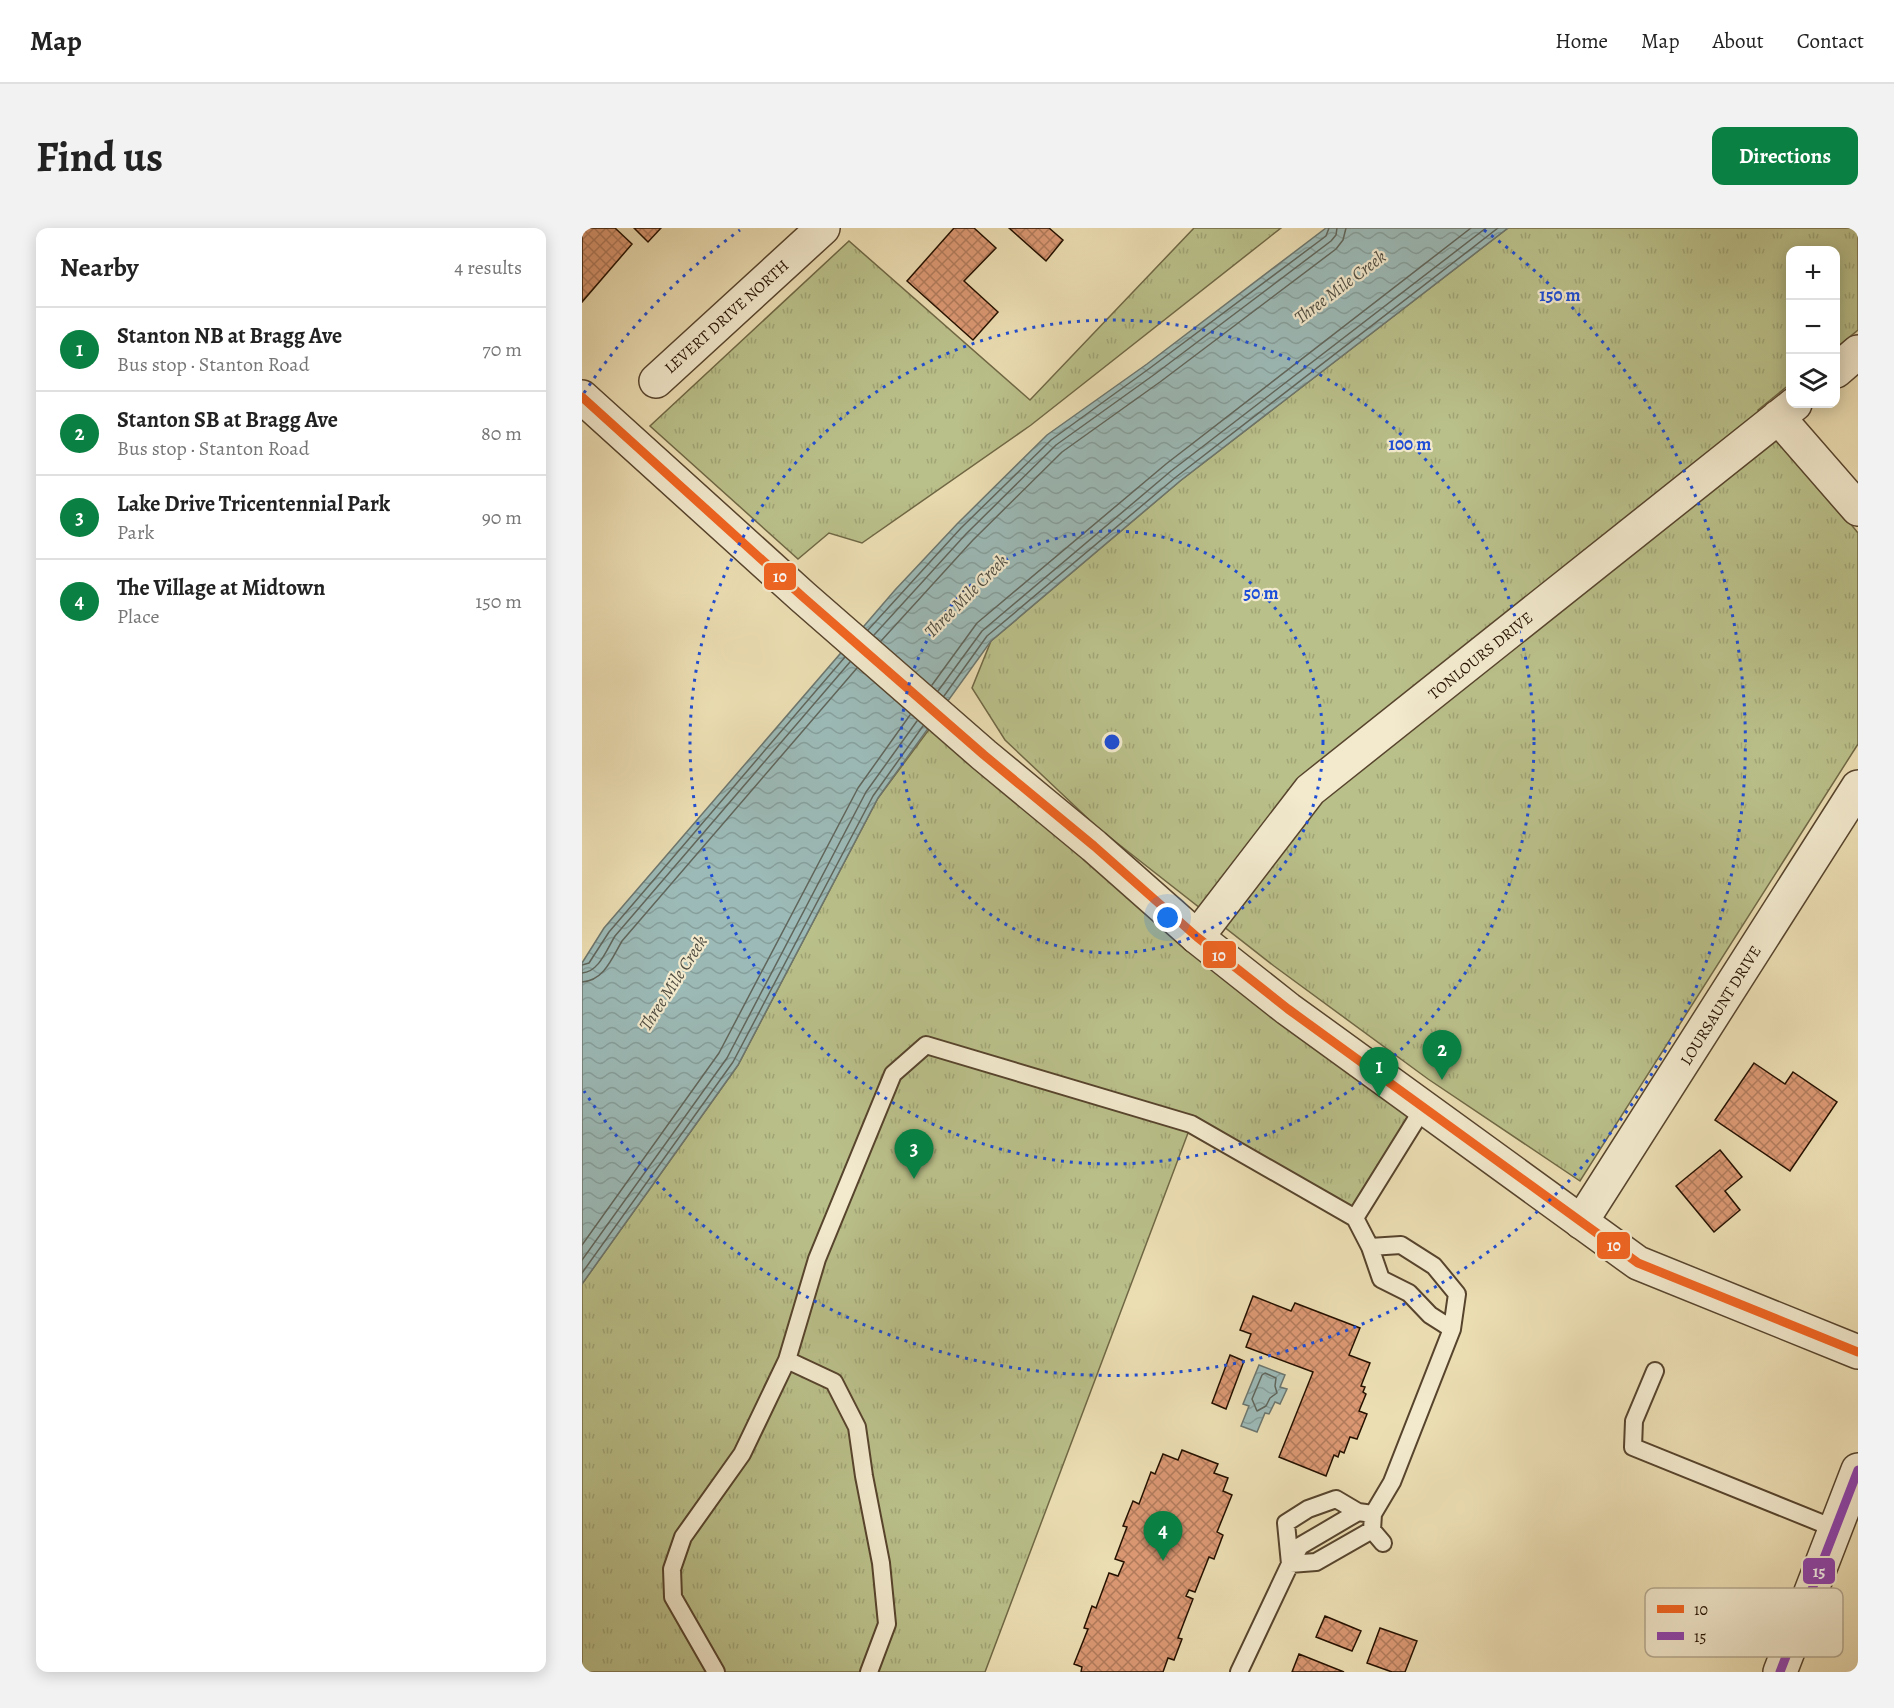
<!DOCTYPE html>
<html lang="en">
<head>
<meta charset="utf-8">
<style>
  :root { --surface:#fff; --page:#f2f2f2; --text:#222; --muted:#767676; --line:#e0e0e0; --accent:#0b8043 }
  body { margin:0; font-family:Alegreya,serif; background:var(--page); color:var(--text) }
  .controls { position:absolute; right:18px; top:18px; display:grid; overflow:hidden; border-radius:12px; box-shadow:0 3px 15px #0003 }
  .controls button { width:54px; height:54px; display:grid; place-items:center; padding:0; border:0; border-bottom:2px solid var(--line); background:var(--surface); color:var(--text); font:30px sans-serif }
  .you { position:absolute; left:586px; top:690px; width:21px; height:21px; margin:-15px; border:4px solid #fff; border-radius:50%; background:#1a73e8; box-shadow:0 0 0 9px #1a73e833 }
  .badge { display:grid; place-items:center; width:39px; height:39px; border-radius:50%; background:var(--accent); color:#fff; font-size:20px; font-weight:700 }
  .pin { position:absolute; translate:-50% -50px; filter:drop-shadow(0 2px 3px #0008) }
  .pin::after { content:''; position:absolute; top:32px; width:21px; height:18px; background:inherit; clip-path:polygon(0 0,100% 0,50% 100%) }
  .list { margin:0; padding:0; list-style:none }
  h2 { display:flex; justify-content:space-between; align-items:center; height:78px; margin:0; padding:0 24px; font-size:26px }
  h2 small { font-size:20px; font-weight:400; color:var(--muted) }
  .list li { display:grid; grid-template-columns:39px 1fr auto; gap:18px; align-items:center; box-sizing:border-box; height:84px; padding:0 24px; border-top:2px solid var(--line) }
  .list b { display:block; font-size:22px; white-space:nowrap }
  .list p { margin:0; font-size:20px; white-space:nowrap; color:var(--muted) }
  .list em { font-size:20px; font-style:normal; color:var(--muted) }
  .icon { flex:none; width:33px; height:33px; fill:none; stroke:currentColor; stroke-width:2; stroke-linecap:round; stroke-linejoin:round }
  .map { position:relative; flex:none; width:1276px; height:1444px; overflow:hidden; border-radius:12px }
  header { display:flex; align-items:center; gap:36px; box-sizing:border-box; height:84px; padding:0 30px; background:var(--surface); border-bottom:2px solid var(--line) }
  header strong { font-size:28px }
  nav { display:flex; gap:33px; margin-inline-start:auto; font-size:21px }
  .intro { display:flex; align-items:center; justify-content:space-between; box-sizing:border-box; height:144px; padding:0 36px }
  h1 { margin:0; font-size:42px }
  .button { padding:15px 27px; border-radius:12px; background:var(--accent); color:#fff; font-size:21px; font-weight:700 }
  main { display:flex; gap:36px; padding:0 36px }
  aside { flex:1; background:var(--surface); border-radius:12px; box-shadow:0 3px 15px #0003 }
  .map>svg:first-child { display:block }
  .grass { fill:url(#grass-tufts); stroke:#706845; stroke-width:1.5 }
  .water { fill:url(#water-waves); stroke:#6c766e; stroke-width:1.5 }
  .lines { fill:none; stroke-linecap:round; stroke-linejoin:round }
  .shore { stroke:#60665c; stroke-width:1.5 }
  .building { fill:url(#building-cross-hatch); stroke:#251100; stroke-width:1.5 }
  .service-casing { stroke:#57442d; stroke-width:20 }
  .minor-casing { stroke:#57442d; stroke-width:36 }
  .tertiary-casing { stroke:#57442d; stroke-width:36 }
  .service { stroke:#f3eace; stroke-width:16 }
  .minor { stroke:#f3eace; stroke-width:33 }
  .tertiary { stroke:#f3eace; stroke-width:33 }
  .bus-1-casing { stroke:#f3eace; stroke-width:14 }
  .bus-2-casing { stroke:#f3eace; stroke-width:14 }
  .bus-1 { stroke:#f26522; stroke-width:9 }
  .bus-2 { stroke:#8e44ad; stroke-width:9 }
  .ring { fill:none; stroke:#1d4ed8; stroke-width:3; stroke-dasharray:3 6 }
  .labels { text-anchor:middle; stroke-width:4.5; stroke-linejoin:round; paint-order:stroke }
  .street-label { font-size:16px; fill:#251100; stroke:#f3eace }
  .water-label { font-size:18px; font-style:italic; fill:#4f4c40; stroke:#f3eace }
  .key { fill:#f3eace; stroke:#b5a990; stroke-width:1.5 }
  .key-label { font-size:16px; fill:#251100 }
  .centre { fill:#1d4ed8; stroke:#f3eace; stroke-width:3 }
  .ring-label { font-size:18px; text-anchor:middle; font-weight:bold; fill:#1d4ed8; stroke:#f3eace; stroke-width:4.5; stroke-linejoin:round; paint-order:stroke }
  .line-badge { stroke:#f3eace; stroke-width:2 }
  .badge-label { font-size:16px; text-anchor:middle; font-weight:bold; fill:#fff }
</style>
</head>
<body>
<header>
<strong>Map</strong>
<nav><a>Home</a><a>Map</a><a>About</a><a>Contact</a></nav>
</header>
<div class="intro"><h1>Find us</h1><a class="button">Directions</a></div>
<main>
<aside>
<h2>Nearby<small>4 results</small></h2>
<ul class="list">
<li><span class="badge">1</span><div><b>Stanton NB at Bragg Ave</b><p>Bus stop · Stanton Road</p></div><em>70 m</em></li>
<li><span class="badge">2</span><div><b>Stanton SB at Bragg Ave</b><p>Bus stop · Stanton Road</p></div><em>80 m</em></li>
<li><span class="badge">3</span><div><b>Lake Drive Tricentennial Park</b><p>Park</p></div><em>90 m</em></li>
<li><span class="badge">4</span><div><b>The Village at Midtown</b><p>Place</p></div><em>150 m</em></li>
</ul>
</aside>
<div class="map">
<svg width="1276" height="1444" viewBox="0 0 1276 1444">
  <defs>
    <pattern id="grass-tufts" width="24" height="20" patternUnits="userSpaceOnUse" patternTransform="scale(1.5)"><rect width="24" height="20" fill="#bac08a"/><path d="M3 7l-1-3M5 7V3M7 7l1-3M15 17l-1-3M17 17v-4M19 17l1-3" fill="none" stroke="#a0a475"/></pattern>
    <pattern id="water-waves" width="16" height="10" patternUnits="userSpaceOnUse" patternTransform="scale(1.5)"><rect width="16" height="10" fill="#9cbab7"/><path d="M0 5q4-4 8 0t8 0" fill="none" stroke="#869f9c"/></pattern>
    <pattern id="building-cross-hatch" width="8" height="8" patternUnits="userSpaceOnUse" patternTransform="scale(1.5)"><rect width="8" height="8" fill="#db9873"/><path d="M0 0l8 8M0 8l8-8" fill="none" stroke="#b17b5c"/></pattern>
  </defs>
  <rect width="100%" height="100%" fill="#ecdeb3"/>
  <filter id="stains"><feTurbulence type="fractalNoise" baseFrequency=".00333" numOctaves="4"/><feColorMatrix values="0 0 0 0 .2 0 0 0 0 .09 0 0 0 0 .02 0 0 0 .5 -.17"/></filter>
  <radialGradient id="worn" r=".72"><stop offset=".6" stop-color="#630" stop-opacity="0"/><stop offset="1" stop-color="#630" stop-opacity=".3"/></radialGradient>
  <path class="grass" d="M 612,0 L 699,0 L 449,197 L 280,315 L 247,305 L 216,331 L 68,198 L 267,13 L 448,172 Z
    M 926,0 L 1276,0 L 1276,102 L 1254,120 L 1254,22 L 1208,22 L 1208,156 L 1176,182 L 1276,305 L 1276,516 L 998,953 L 846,851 L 692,738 L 516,600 L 423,512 L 390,460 L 409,413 L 598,253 Z
    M 357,488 L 842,879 L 773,990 L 609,897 L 403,1444 L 0,1444 L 0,1056 L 156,837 L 296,570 Z"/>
  <path class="water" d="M 744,0 L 926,0 L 598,253 L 409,413 L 296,570 L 156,837 L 0,1056 L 0,735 L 22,700 L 313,362 L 375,296 L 465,207 L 565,136 Z
    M 677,1137 L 703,1147 L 698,1159 L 705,1161 L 698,1176 L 693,1174 L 687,1186 L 683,1185 L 675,1204 L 659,1198 L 667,1178 L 661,1176 Z"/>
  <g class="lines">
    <path class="shore" d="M 286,402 L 379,300 L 469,212 L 568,140 L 744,8 L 747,0
      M 292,407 L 384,306 L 474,217 L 573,146 L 749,13 L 754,7 L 755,0
      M 299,413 L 391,312 L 480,224 L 578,154 L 754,21 L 761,12 L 764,0
      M 350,457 L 395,395 L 584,236 L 889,0
      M 356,463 L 400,403 L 589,243 L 904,0
      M 362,468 L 405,408 L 594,249 L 916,0
      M 0,737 L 7,735 L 27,704 L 263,429
      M 0,745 C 17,744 25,721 33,708 L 268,434
      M 0,754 C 22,753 30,730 40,713 L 275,440
      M 0,1017 L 137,825 L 276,560 L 328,487
      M 0,1032 L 145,830 L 284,564 L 335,493
      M 0,1045 L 151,834 L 291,568 L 341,498
      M 683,1145 L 694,1150 L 693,1158 L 695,1165 L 688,1170 L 684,1178 L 675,1183 L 670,1171 L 680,1147 Z"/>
  </g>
  <path class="building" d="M 2,0 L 33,0 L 50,16 L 0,74 L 0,3 Z
    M 52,0 L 79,0 L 66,14 Z
    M 372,0 L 392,0 L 414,20 L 382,53 L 416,84 L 391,112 L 325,53 Z
    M 427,0 L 467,0 L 481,12 L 464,33 Z
    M 1172,835 L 1203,856 L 1211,844 L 1255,874 L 1208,943 L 1133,892 Z
    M 1138,922 L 1160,949 L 1143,963 L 1158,982 L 1132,1004 L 1094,958 Z
    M 671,1068 L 709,1083 L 713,1075 L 778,1100 L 767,1127 L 788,1135 L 779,1158 L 783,1159 L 781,1164 L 784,1166 L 777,1183 L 785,1186 L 775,1211 L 768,1209 L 762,1225 L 758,1223 L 756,1229 L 752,1227 L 744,1248 L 697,1229 L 731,1144 L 664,1119 L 669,1106 L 658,1102 Z
    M 648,1127 L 662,1133 L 644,1181 L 630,1175 Z
    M 600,1222 L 636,1236 L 632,1245 L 646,1250 L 641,1263 L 650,1267 L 635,1304 L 641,1307 L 632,1331 L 627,1329 L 613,1364 L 607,1362 L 604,1368 L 611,1371 L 596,1410 L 600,1411 L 592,1432 L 586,1430 L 581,1444 L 499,1444 L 500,1439 L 492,1436 L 506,1401 L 502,1400 L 510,1378 L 514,1380 L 527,1345 L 536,1348 L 542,1334 L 533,1331 L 545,1299 L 541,1298 L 551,1273 L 557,1276 L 569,1244 L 573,1246 L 581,1226 L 596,1232 Z
    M 743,1388 L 779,1403 L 770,1423 L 734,1409 Z
    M 798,1400 L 835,1413 L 823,1444 L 810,1444 L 785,1435 Z
    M 717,1426 L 762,1444 L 710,1444 Z"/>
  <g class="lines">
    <g class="service-casing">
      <path id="service" d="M 773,990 L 788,1019 L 799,1051 L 827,1065 L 848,1087 L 870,1101
        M 788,1019 L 819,1017 L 852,1038 L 875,1066 L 870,1101 L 810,1254 L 791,1286 L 790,1302 L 801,1315
        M 1073,1143 L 1052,1193 L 1051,1219 L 1254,1301
        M 708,1336 L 704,1295 L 726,1281 L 754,1271 L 776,1284
        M 708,1336 L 734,1334 L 790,1302
        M 134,1444 L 91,1369 L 90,1341 L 101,1309 L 160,1226 L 205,1132
        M 287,1444 L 305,1396 L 299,1335 L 282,1248 L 275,1199 L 252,1154 L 205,1132 L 235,1031 L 311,846 L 344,817 L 609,896 L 773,990 L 842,879
        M 657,1444 L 708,1336 L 718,1318 L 776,1284 L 791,1286"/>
    </g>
    <g class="minor-casing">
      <path id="minor" d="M 1254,143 L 1276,124
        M 74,153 L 241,0
        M 1196,189 L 1276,281
        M 615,709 L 728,562 L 1213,176
        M 999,994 L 1276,559"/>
    </g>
    <g class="tertiary-casing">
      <path id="tertiary" d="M 0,169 L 221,369 L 402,527 L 512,618 L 615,709 L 706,781 L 1056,1035 L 1276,1124
        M 1198,1444 L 1276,1242"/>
    </g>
    <use href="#service" class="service"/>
    <use href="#minor" class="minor"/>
    <use href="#tertiary" class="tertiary"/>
    <g class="bus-1-casing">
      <path id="bus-1" d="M 0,169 L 221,369 L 402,527 L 512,618 L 615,709 L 706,781 L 1056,1035 L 1276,1124"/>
    </g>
    <g class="bus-2-casing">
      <path id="bus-2" d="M 1198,1444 L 1276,1242"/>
    </g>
    <use href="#bus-1" class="bus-1"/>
    <use href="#bus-2" class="bus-2"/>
  </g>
  <g class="ring">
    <circle cx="530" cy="514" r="211"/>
    <circle cx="530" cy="514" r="422"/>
    <path d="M2 165A633 633 0 0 1 158 2M902 2A633 633 0 1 1 2 863"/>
  </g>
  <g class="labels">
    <g class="street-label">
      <text transform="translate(144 88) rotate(-42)" y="6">LEVERT DRIVE NORTH</text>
      <text transform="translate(898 427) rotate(-39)" y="6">TONLOURS DRIVE</text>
      <text transform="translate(1138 777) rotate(-58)" y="6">LOURSAUNT DRIVE</text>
    </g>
    <g class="water-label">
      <text transform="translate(758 59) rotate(-37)" y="6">Three Mile Creek</text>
      <text transform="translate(384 368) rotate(-45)" y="6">Three Mile Creek</text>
      <text transform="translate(91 755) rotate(-57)" y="6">Three Mile Creek</text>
    </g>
  </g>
  <rect x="1063" y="1360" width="198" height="69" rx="9" class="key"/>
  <rect x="1075" y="1377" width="27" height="8" fill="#f26522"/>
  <rect x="1075" y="1404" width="27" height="8" fill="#8e44ad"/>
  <g class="key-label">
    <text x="1112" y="1387">10</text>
    <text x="1112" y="1414">15</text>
  </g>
  <circle cx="530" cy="514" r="9" class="centre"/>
  <g class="ring-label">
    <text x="978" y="73">150 m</text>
    <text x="828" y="222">100 m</text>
    <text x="679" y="371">50 m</text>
  </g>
  <g class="line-badge">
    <rect x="181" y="334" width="34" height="29" rx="6" fill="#f26522"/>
    <rect x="620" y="712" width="35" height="29" rx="6" fill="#f26522"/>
    <rect x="1014" y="1003" width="35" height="29" rx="6" fill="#f26522"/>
    <rect x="1220" y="1329" width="34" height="28" rx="6" fill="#8e44ad"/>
  </g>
  <g class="badge-label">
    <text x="198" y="354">10</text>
    <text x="637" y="733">10</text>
    <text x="1032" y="1023">10</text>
    <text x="1237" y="1349">15</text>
  </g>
  <rect width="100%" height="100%" filter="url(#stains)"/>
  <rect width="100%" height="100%" fill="url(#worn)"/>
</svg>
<div class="controls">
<button>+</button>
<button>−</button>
<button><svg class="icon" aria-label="layers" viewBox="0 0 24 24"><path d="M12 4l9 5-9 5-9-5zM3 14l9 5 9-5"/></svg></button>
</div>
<div class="you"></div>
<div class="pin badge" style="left:797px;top:869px">1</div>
<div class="pin badge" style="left:860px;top:852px">2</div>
<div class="pin badge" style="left:332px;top:951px">3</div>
<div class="pin badge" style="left:581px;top:1333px">4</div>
</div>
</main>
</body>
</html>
